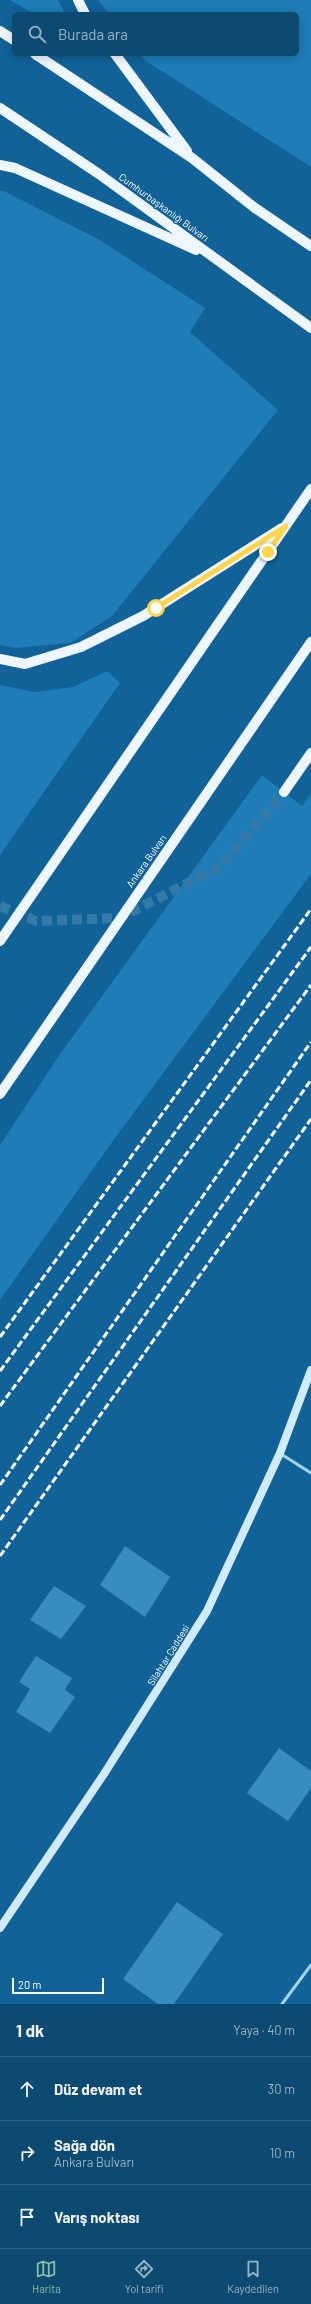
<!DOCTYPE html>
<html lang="tr">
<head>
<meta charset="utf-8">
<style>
  :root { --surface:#0c4a72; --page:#1a547a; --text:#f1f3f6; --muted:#9ab3c4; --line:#2c6284; --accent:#8abfa5 }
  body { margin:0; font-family:Barlow,sans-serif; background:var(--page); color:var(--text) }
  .scale { position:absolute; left:12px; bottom:10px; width:92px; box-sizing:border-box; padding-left:4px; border:2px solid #fff; border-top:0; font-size:11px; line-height:14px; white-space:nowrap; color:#fff; -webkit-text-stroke:3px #106298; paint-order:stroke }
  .stop { position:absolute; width:12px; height:12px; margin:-9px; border:3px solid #ffd54a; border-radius:50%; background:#fff }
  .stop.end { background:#ffd54a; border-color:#fff; box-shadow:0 1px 4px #0008 }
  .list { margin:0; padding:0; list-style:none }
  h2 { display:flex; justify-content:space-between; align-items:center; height:52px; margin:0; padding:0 16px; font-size:17px }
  h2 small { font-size:13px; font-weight:400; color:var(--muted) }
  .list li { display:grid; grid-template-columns:26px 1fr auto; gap:12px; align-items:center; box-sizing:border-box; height:64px; padding:0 16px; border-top:1px solid var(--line) }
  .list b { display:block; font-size:15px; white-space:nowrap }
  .list p { margin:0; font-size:13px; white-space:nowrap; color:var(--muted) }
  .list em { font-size:13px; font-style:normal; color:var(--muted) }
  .icon { flex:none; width:22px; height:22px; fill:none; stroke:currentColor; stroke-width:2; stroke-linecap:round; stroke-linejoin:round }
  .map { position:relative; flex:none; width:311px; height:2004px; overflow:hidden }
  .search { position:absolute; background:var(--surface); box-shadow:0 2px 10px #0003; left:12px; right:12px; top:12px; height:44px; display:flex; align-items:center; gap:10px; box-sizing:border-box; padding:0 14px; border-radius:6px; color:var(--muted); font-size:15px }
  .sheet { height:244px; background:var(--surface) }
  nav { display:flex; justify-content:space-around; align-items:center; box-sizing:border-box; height:56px; border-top:1px solid var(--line); background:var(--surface); font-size:11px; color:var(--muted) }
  nav a { display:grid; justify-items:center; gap:2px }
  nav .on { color:var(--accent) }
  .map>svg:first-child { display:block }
  .green { fill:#1e7cb6 }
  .building { fill:#388cc1 }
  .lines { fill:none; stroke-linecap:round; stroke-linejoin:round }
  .primary-tunnel { stroke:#347aa7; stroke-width:10; stroke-dasharray:10 5; stroke-linecap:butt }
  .lane { stroke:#a0d5f4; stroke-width:3 }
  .secondary { stroke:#d0ebfd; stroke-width:8 }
  .primary { stroke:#eef7ff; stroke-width:10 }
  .rail { stroke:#fff; stroke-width:3; stroke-dasharray:7 3; stroke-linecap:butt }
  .route { stroke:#ffd54a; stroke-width:5 }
  .labels { text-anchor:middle; stroke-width:3; stroke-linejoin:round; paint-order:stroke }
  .street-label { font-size:10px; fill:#fff; stroke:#106298 }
</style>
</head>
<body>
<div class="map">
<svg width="311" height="2004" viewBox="0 0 311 2004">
  <rect width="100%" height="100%" fill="#106298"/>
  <path class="green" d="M 10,0 L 58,0 L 65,14 L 34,14 Z
    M 98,0 L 311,0 L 311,167 L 146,61 L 140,54 L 297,54 L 297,14 L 109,14 Z
    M 0,191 L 4,191 L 98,239 L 205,308 L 190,332 L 278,410 L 112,616 L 70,643 L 16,648 L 0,645 Z
    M 107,671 L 120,683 L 0,855 L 0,685 L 35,692 L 73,687 Z
    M 262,775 L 302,806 L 311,793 L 311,874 L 115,1138 L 0,1300 L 0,1145 L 58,1057 Z"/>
  <path class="building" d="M 125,1546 L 170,1577 L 145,1617 L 100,1585 Z
    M 54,1586 L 86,1606 L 61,1639 L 30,1620 Z
    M 36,1656 L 72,1678 L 65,1690 L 75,1697 L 50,1733 L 16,1712 L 30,1689 L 19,1682 Z
    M 279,1748 L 311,1771 L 311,1788 L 288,1821 L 247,1793 Z
    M 177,1902 L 223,1934 L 174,2004 L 158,2004 L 123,1979 Z"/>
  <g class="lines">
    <path class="primary-tunnel" d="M 0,906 L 36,921 L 119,918 L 220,867 L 284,792"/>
    <path class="lane" d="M 281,1454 L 311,1473
      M 282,2004 L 311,1965"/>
    <path class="secondary" d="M 0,1928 L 104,1774 L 207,1611 L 280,1453 L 311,1370"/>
    <path class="primary" d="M 78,0 L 85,14
      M 0,31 L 14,40
      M 35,54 L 192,158 L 255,208 L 311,246
      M 115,54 L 187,151
      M 0,108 L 99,174 L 311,328
      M 0,165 L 15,168 L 196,250
      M 0,659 L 25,664 L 81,647 L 143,616 L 282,528
      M 284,792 L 311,753
      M 0,941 L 311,489
      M 0,1094 L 311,642"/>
    <path class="rail" d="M 0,1337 L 311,909
      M 0,1371 L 311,947
      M 0,1406 L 311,985
      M 0,1485 L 311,1042
      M 0,1520 L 311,1080
      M 0,1556 L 311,1119"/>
  </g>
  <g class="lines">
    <path class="route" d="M 156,608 L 286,526 L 268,552"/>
  </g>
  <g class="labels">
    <g class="street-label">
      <text transform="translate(164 207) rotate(36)" y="4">Cumhurbaşkanlığı Bulvarı</text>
      <text transform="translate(146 861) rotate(-55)" y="4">Ankara Bulvarı</text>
      <text transform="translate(168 1655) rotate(-58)" y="4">Silahtar Caddesi</text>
    </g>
  </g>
</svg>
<div class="scale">20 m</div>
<div class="stop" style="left:156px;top:608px"></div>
<div class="stop end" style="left:268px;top:552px"></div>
<div class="search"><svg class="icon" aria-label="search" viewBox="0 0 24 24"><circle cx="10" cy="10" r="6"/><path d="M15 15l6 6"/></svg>Burada ara</div>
</div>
<section class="sheet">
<h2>1 dk<small>Yaya · 40 m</small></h2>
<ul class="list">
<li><svg class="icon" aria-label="ahead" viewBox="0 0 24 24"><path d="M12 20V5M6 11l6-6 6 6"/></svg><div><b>Düz devam et</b></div><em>30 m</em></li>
<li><svg class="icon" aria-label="right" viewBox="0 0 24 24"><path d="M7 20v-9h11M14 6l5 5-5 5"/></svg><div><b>Sağa dön</b><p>Ankara Bulvarı</p></div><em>10 m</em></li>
<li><svg class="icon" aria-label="arrive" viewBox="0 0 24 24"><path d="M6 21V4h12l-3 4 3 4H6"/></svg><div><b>Varış noktası</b></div></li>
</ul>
</section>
<nav>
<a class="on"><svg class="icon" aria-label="map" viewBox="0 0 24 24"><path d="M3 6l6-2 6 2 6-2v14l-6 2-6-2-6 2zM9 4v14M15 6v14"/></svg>Harita</a>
<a><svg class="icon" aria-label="directions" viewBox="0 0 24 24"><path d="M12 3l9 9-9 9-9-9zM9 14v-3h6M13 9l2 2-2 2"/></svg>Yol tarifi</a>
<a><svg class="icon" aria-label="saved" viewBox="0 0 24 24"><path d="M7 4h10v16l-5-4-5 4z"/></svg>Kaydedilen</a>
</nav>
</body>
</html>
